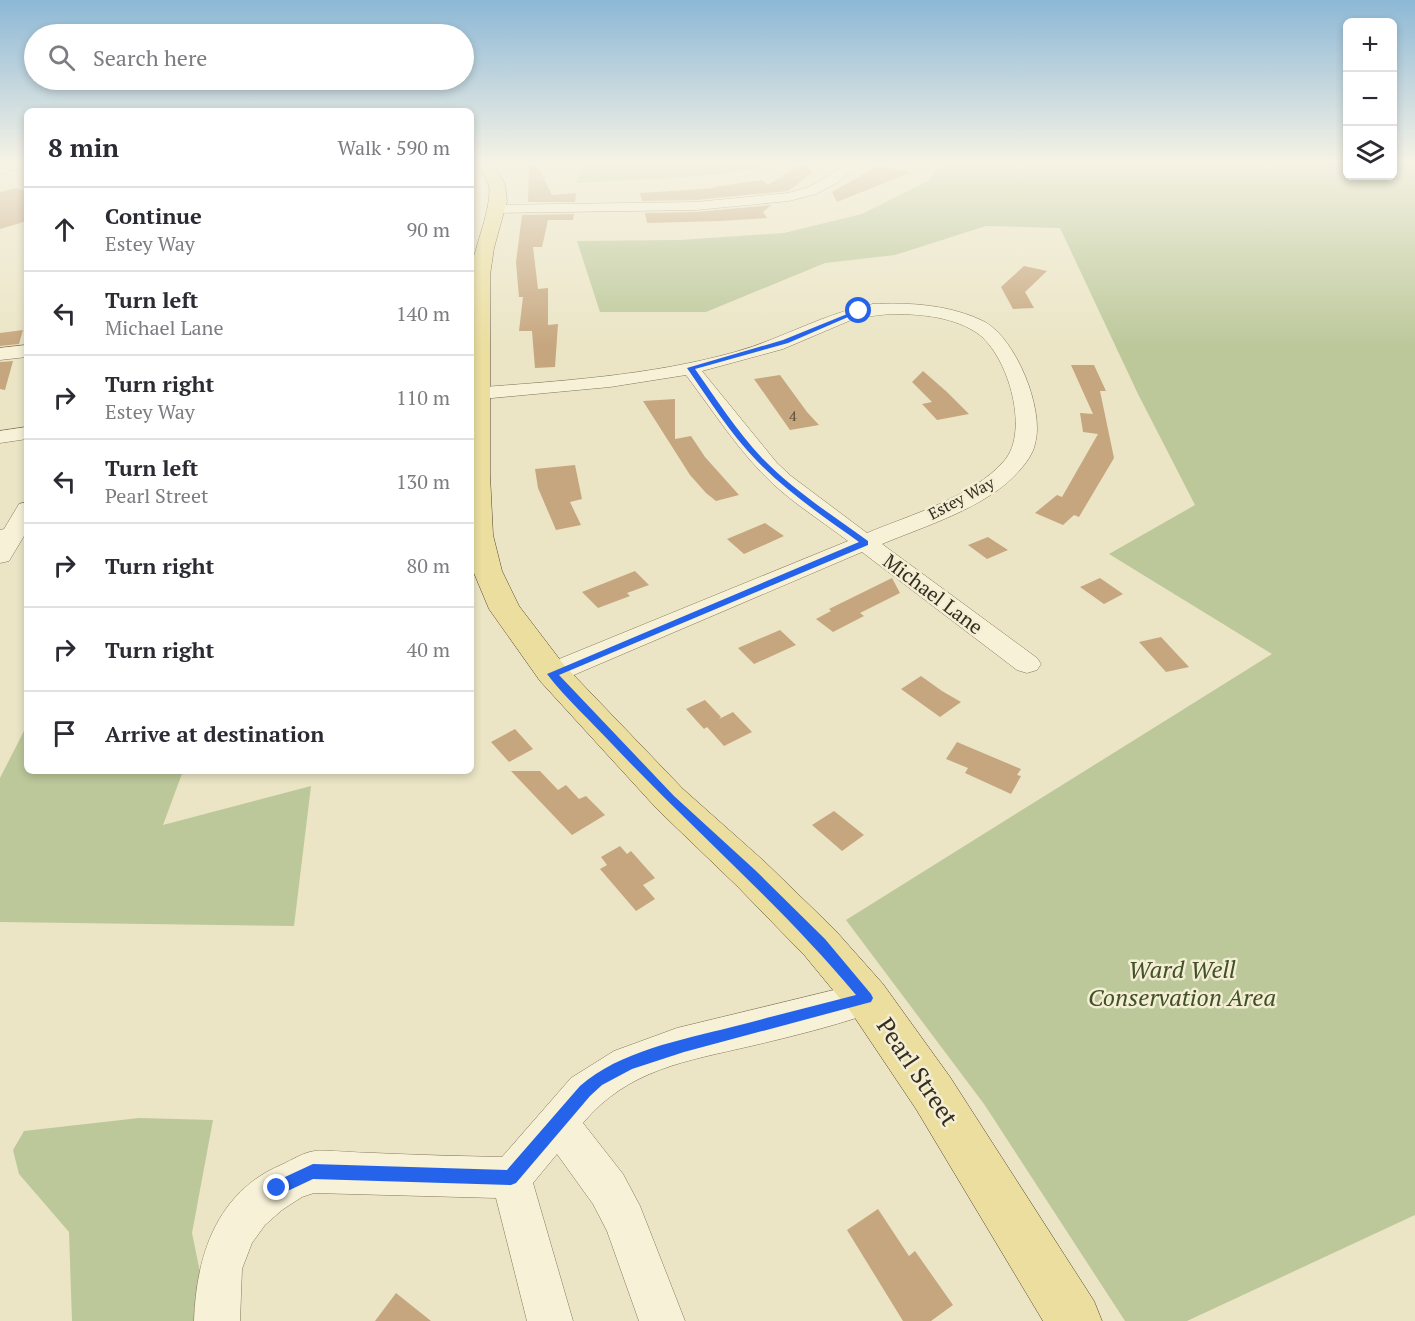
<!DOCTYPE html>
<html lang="en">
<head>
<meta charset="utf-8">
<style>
  :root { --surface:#fff; --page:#f2f2f3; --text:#2b2b33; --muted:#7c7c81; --line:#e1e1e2 }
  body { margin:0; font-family:"PT Serif",serif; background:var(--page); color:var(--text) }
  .controls { position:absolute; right:18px; top:18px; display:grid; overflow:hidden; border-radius:9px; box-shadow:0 3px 9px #0003 }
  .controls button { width:54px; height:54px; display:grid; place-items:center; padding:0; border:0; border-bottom:2px solid var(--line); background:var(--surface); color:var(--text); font:30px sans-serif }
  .stop { position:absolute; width:18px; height:18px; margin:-14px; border:4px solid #2563eb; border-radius:50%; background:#fff }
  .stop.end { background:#2563eb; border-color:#fff; box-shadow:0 2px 6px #0008 }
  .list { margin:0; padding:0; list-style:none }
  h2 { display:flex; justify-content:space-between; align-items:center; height:78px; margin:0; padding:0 24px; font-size:26px }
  h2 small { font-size:20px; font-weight:400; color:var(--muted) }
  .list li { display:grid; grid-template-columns:39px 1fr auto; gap:18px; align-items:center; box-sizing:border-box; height:84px; padding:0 24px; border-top:2px solid var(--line) }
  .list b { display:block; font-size:22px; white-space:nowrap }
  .list p { margin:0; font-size:20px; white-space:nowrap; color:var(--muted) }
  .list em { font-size:20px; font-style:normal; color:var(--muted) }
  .icon { flex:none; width:33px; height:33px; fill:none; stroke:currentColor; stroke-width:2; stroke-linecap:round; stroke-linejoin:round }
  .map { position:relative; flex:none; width:1415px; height:1321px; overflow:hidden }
  .search { position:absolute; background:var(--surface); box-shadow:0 3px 9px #0003; left:24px; top:24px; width:450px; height:66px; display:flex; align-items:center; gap:15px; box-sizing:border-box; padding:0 21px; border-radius:33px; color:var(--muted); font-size:22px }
  .panel { position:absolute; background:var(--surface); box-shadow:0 3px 9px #0003; left:24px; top:108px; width:450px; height:666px; border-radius:9px }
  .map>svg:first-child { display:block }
  .green { fill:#bcc89a }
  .building { fill:#c6a67e }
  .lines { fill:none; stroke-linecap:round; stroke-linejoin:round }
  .minor-casing { stroke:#84775c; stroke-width:1 }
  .major-casing { stroke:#524530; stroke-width:1 }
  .minor { fill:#f6f1d7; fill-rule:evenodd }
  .major { fill:#ebde9f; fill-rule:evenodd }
  .route { fill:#2563eb }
  .labels { text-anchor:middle; stroke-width:5; stroke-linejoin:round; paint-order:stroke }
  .far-number-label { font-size:14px; fill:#594b37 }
  .far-street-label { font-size:16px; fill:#352d1f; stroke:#f3eed4 }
  .street-label { font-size:20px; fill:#352d1f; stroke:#f3eed4 }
  .near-park-label { font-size:24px; font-style:italic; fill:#405027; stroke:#f3eed4 }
  .near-street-label { font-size:24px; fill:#352d1f; stroke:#f3eed4 }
</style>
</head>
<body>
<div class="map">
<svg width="1415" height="1321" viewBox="0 0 1415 1321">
  <rect width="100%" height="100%" fill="#ebe5c5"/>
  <path class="green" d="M 583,161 L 774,161 L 758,169 L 702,176 L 576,183 Z
    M 945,161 L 1347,161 L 1348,176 L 1392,176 L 1393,161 L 1415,161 L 1415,1215 L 1187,1321 L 1125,1321 L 984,1104 L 846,920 L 1272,654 L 1109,554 L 1195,505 L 1138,394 L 1060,228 L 986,226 L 895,255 L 825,263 L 706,312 L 600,312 L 577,241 L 680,240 L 784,233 L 862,214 L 928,181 Z
    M 27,725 L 27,771 L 183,771 L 163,825 L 311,786 L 294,926 L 0,922 L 0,778 Z
    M 139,1118 L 213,1120 L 192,1233 L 210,1321 L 72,1321 L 69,1232 L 19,1174 L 13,1150 L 24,1131 Z"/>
  <path class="building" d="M 529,161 L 535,161 L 552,195 L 576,193 L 575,202 L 528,202 Z
    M 805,162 L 812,173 L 788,191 L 696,200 L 642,201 L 640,193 L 715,188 L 714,187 L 762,180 L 768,185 Z
    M 878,166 L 912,172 L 837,202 L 832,192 Z
    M 16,188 L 27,192 L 27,221 L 0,229 L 0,192 Z
    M 771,205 L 763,212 L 767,218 L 720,221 L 647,223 L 645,213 L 696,212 Z
    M 574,214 L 573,220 L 548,220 L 542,247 L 533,247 L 538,289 L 548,288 L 548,325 L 558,324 L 555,367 L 535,368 L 532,331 L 519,331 L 523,297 L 519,297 L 516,262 L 522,215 Z
    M 1024,266 L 1047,271 L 1025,292 L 1034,308 L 1013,309 L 1001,287 Z
    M 23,330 L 19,344 L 0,346 L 0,333 Z
    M 13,361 L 5,390 L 0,389 L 0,362 Z
    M 1071,365 L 1094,365 L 1106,391 L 1100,391 L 1114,458 L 1079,517 L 1074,515 L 1063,525 L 1035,513 L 1057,495 L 1062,497 L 1098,434 L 1083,432 L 1080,413 L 1093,414 Z
    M 923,371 L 947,392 L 969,414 L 937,420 L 922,404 L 932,402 L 912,382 Z
    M 780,375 L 807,412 L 819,425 L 790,430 L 754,379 Z
    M 675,399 L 675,439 L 691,436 L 705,457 L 739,495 L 716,501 L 706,493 L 690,475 L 643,401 Z
    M 575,465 L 582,499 L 570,502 L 581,525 L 556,530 L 538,488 L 535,469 Z
    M 765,523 L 784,536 L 744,554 L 727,539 Z
    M 988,537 L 994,541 L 1008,550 L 987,559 L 968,545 Z
    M 635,571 L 649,585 L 627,593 L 630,596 L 598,608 L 582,592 Z
    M 892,578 L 900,593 L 860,613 L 864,616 L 833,632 L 816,619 L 831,611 L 829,609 Z
    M 1100,578 L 1123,594 L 1104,604 L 1080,587 Z
    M 780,630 L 796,645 L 754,664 L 738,648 Z
    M 1161,637 L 1189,667 L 1166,672 L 1139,642 Z
    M 921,676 L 942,691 L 961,702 L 940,717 L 901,689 Z
    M 705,700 L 721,717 L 719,719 L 733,712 L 752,732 L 724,746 L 707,727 L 704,729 L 686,709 Z
    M 515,729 L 533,749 L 509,762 L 491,742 Z
    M 957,742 L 1021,769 L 1017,775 L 1021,776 L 1011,794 L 965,773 L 968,768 L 946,759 Z
    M 511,771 L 540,771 L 558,790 L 566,785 L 579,799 L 586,796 L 605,815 L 572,835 Z
    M 834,811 L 864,835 L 842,851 L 812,825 Z
    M 620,846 L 627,854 L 631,851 L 655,878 L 643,885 L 655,899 L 636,911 L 600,869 L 607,865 L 601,857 Z
    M 878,1209 L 909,1256 L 915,1251 L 953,1305 L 931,1321 L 903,1321 L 847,1230 Z
    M 396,1293 L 431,1321 L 375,1321 Z"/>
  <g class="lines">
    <g class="minor-casing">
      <path id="minor" d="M 16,161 L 27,161 L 27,166 L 0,174 L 0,166 Z
        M 848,161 L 862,161 L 837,183 L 816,194 L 789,201 L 696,210 L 496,213 L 489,209 L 496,205 L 696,202 L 788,193 L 806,188 L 827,177 Z
        M 873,304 C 910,302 952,305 985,322 C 1016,339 1045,410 1035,444 C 1033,454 1026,463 1019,471 C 988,507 925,526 882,544 L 1037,658 L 1041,664 L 1037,670 L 1027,673 L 1017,670 L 862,552 L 562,680 L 552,682 L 542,680 L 538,673 L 542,666 L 848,541 C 823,522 796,505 773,484 C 739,452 714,412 686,375 L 610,387 L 471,400 L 471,388 C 560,381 649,376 735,352 C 782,339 824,313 873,304 ZM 890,314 C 918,314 949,316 974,331 C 1007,350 1031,431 1004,461 C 973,497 910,515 867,533 L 791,476 L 777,463 L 702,371 L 783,349 L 856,318 Z
        M 27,345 L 27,357 L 0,360 L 0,348 Z
        M 27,427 L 27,439 L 0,443 L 0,431 Z
        M 27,502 L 27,531 L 9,561 L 0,563 L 0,530 L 4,529 L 19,504 Z
        M 867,982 L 880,986 L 885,998 L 880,1010 C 838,1025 794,1036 751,1046 C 687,1061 628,1069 583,1123 L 623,1174 L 640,1206 L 685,1321 L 639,1321 L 607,1231 L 593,1204 L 557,1154 L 533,1183 L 573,1321 L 527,1321 L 496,1198 L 314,1193 L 302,1197 L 282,1210 L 265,1225 L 252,1243 L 242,1269 L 240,1321 L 194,1321 C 196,1256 217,1192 281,1165 C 292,1160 304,1152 315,1151 C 335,1150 355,1153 374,1153 C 417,1155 459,1156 502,1157 L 571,1078 L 614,1051 L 677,1028 Z"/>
    </g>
    <g class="major-casing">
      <path id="major" d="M 475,161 L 491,161 L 505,184 L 507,201 L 494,248 L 490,275 L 490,475 L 493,535 L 502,571 L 519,606 L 564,665 L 683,789 L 765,862 L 835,930 L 883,984 L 950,1077 L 1094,1301 L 1102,1321 L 1043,1321 L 916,1109 L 851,1012 L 805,956 L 737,886 L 657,809 L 540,681 L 489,609 L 471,566 L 471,269 C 475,246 492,207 489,186 C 487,178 479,169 475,161 Z"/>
    </g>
    <use href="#minor" class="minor"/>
    <use href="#major" class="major"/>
  </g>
  <linearGradient id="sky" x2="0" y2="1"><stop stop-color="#8db8d6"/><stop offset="0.47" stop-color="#f6f3e5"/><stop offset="1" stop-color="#f6f3e5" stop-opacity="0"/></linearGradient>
  <rect width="1415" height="346" fill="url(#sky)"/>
  <path class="route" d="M 857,310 L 862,311 L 788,343 L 695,369 C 716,399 737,431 762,458 C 793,490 832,515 868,541 L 868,545 L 559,675 L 674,796 L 755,870 L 825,939 L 871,994 L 873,998 L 871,1002 L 684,1052 L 632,1069 L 602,1085 L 590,1096 L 516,1183 L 511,1185 L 313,1179 L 277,1196 L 272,1193 L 269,1188 L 272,1183 L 313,1164 L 507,1170 L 580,1086 C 620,1051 681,1040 732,1027 C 773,1016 815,1006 856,995 C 781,905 692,829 612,744 C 591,721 566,699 547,674 L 859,542 C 824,517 787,492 757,461 C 730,433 709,400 687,368 L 783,340 Z"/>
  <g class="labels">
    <g class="far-number-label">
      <text x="793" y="421">4</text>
    </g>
    <g class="far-street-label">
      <text transform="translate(961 498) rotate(-28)" y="6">Estey Way</text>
    </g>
    <g class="street-label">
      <text transform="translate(933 594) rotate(37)" y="7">Michael Lane</text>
    </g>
    <g class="near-park-label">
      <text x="1182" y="978">Ward Well<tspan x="1182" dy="28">Conservation Area</tspan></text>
    </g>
    <g class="near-street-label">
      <text transform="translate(917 1072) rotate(56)" y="8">Pearl Street</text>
    </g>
  </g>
</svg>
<div class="controls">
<button>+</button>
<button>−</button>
<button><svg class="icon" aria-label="layers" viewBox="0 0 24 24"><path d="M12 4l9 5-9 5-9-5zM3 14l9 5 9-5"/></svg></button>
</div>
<div class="stop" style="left:859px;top:311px"></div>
<div class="stop end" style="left:277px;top:1188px"></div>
<div class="search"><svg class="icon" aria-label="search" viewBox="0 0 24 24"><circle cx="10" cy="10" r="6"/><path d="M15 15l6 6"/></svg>Search here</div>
<section class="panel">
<h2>8 min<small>Walk · 590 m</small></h2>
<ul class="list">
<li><svg class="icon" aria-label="ahead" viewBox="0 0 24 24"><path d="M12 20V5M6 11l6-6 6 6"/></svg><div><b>Continue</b><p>Estey Way</p></div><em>90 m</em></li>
<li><svg class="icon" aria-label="left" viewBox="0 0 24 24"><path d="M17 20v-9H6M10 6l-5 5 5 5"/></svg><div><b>Turn left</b><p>Michael Lane</p></div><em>140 m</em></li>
<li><svg class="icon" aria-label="right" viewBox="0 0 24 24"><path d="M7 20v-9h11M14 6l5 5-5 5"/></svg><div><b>Turn right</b><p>Estey Way</p></div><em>110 m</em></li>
<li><svg class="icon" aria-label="left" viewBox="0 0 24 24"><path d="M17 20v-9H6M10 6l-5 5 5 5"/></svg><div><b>Turn left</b><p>Pearl Street</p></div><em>130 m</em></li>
<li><svg class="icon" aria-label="right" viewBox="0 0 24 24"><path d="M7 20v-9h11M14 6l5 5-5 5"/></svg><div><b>Turn right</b></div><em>80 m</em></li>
<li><svg class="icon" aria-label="right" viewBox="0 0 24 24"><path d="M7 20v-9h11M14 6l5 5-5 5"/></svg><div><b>Turn right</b></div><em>40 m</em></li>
<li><svg class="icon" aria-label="arrive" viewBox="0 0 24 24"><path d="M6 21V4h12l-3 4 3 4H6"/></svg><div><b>Arrive at destination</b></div></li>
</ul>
</section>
</div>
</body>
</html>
